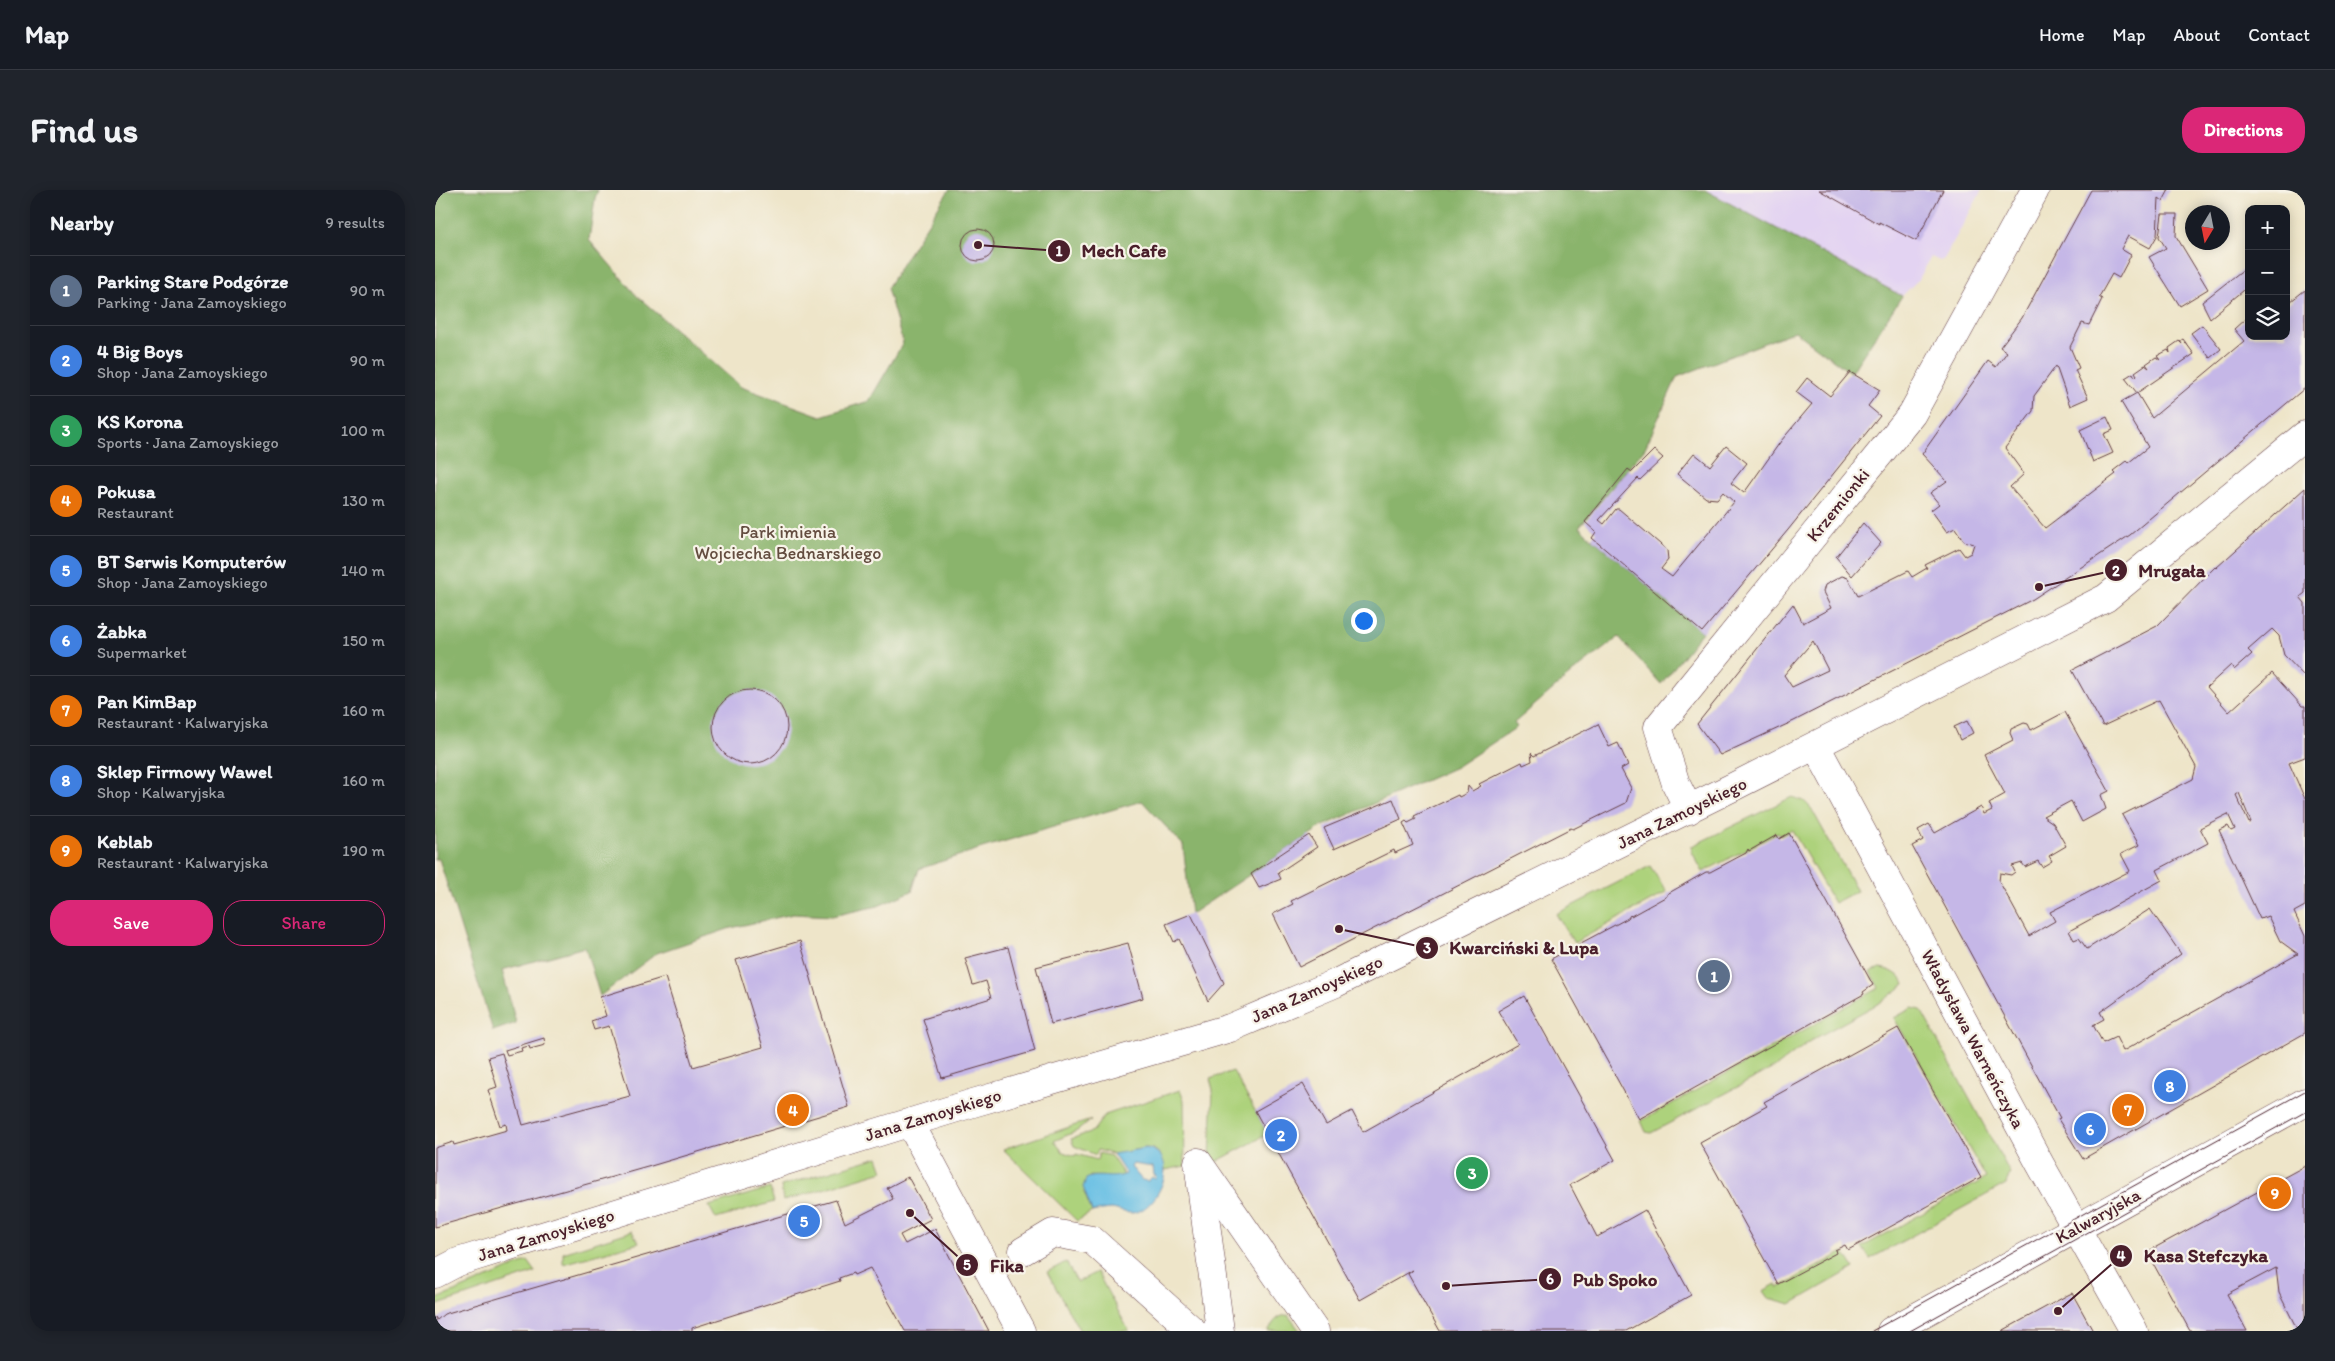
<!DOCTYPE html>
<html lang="en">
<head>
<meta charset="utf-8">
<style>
  :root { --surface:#171b24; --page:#20242c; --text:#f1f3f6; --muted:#9ea1a6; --line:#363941; --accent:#db2777 }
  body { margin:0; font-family:Itim,sans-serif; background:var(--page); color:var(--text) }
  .controls { position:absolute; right:15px; top:15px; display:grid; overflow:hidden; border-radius:10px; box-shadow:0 2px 12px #0003 }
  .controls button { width:45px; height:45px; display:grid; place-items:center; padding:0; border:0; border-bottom:1px solid var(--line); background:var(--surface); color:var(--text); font:25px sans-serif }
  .compass { position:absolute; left:1750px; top:15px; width:45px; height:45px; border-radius:50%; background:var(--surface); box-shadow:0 2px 12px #0003; rotate:190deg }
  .you { position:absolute; left:928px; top:430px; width:18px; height:18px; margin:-12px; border:4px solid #fff; border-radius:50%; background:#1a73e8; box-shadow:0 0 0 8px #1a73e833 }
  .badge { display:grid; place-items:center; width:32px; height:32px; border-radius:50%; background:var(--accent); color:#fff; font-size:16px; font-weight:700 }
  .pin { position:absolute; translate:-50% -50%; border:2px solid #fff; box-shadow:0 1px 5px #0006 }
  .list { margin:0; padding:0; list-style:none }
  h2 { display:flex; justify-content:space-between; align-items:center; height:65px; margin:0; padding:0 20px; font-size:21px }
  h2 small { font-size:16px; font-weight:400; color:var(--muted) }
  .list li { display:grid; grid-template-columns:32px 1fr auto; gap:15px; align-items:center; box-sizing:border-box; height:70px; padding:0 20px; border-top:1px solid var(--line) }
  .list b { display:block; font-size:19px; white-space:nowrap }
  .list p { margin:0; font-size:16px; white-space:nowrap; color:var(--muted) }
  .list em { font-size:16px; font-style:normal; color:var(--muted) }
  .actions { display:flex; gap:10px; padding:15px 20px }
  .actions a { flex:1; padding:11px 0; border:1px solid var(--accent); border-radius:20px; text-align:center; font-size:18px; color:var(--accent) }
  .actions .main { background:var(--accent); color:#fff }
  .icon { flex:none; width:28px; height:28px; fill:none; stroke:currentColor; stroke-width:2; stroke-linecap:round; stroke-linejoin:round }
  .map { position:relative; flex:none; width:1870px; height:1141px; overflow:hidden; border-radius:20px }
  header { display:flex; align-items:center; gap:30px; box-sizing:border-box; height:70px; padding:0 25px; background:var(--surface); border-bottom:1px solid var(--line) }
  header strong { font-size:24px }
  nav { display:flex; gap:28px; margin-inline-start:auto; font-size:18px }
  .intro { display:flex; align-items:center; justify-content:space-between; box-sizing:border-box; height:120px; padding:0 30px }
  h1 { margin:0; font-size:35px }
  .button { padding:12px 22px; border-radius:20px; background:var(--accent); color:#fff; font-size:18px; font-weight:700 }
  main { display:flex; gap:30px; padding:0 30px }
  aside { flex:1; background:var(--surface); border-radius:20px; box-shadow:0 2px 12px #0003 }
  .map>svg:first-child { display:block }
  .built { fill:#e3d3f2 }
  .green { fill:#add27c; stroke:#7c7854 }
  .forest { fill:#8ab46c; stroke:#6a6a4c }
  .water { fill:#67bfe4; stroke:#586f88; fill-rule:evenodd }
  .building { fill:#c5b7e7; fill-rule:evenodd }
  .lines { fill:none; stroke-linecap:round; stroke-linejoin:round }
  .pedestrian-casing { stroke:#633d43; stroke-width:29 }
  .minor-casing { stroke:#633d43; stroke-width:29 }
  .tertiary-casing { stroke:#633d43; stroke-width:29 }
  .pedestrian { stroke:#fff; stroke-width:28 }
  .minor { stroke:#fff; stroke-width:28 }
  .tertiary { stroke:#fff; stroke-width:28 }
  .tram { stroke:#4a1f2b; stroke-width:1 }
  .labels { text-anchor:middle; stroke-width:4.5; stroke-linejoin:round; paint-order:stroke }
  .street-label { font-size:18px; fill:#4a1f2b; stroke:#f7f3e8 }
  .park-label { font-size:18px; fill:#634c3f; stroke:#f7f3e8 }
  .leader { fill:none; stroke:#4a1f2b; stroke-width:2 }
  .callout-dot { fill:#4a1f2b; stroke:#f7f3e8; stroke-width:2 }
  .mark-label { font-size:15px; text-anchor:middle; font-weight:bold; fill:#fff }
  .callout-label { font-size:19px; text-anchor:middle; font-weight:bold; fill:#4a1f2b; stroke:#f7f3e8; stroke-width:4.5; stroke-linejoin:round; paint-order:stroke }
</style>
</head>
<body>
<header>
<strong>Map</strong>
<nav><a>Home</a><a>Map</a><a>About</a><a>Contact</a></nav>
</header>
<div class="intro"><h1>Find us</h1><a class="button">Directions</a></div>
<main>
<aside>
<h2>Nearby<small>9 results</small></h2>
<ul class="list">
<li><span class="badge" style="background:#5c6f8a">1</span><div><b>Parking Stare Podgórze</b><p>Parking · Jana Zamoyskiego</p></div><em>90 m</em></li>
<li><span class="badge" style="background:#3f7fe0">2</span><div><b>4 Big Boys</b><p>Shop · Jana Zamoyskiego</p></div><em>90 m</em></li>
<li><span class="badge" style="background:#2e9e5b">3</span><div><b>KS Korona</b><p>Sports · Jana Zamoyskiego</p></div><em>100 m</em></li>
<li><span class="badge" style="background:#e8710a">4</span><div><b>Pokusa</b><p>Restaurant</p></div><em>130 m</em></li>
<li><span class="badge" style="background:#3f7fe0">5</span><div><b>BT Serwis Komputerów</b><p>Shop · Jana Zamoyskiego</p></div><em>140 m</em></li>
<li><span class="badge" style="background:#3f7fe0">6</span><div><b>Żabka</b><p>Supermarket</p></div><em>150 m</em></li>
<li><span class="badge" style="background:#e8710a">7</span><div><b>Pan KimBap</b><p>Restaurant · Kalwaryjska</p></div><em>160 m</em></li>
<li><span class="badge" style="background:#3f7fe0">8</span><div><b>Sklep Firmowy Wawel</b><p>Shop · Kalwaryjska</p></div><em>160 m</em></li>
<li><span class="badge" style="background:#e8710a">9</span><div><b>Keblab</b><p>Restaurant · Kalwaryjska</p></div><em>190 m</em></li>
</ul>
<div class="actions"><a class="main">Save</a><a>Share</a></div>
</aside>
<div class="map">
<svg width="1870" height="1141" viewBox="0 0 1870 1141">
  <rect width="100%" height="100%" fill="#f7f3e8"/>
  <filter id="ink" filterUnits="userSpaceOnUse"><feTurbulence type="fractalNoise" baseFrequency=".02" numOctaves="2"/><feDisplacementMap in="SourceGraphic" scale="10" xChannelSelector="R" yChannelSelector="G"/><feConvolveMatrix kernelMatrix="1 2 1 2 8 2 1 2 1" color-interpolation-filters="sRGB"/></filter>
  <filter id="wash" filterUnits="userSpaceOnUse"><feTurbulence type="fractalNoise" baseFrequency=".0096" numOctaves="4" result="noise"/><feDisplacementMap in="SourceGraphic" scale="20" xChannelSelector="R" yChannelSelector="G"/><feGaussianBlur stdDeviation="1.12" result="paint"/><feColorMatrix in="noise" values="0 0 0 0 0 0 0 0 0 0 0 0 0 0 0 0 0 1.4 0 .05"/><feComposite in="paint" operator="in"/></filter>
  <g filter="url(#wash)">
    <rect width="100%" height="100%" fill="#eee5c9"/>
    <path class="built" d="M 1270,0 L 1547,0 L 1509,69 L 1505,71 L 1496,67 L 1484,89 L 1467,106 Z"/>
    <path class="green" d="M 1357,607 L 1369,611 L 1376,618 L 1422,701 L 1399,713 L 1357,640 L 1345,646 L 1343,643 L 1268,682 L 1257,662 L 1257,656 Z
      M 1215,676 L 1232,702 L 1139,753 L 1121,724 Z
      M 1445,778 C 1457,780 1464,784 1470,794 L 1448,811 L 1375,851 L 1344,875 L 1216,943 L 1211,942 L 1206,931 L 1444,798 L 1435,782 Z
      M 1477,818 L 1486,820 L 1575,983 L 1571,994 L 1435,1069 L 1427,1057 L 1551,988 L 1459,828 Z
      M 798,881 L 833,944 L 777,974 L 775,967 L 778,900 L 775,889 Z
      M 745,900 L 749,911 L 750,976 L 730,980 C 724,944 702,963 679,964 C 674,964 668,961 663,960 L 661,965 L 639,956 L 636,949 L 658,941 L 670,925 Z
      M 656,930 L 642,941 L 619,951 L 628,962 L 640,966 L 641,964 L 662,970 L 664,963 L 676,966 L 689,985 L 678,988 L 655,986 L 649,1002 L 657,1022 L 642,1031 L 568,959 Z
      M 443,967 L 448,981 L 348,1011 L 346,996 Z
      M 335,998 L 339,1012 L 281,1029 L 274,1016 Z
      M 197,1041 L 204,1053 L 128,1074 L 128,1063 Z
      M 1409,1062 L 1419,1078 L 1356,1114 L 1333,1108 L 1328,1101 L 1341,1094 L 1343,1098 Z
      M 93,1071 L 101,1082 L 0,1116 L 0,1110 Z
      M 631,1072 L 642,1092 L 662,1082 L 694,1141 L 645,1141 L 612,1082 Z
      M 853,1125 L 865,1141 L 833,1141 C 839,1133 840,1126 853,1125 Z"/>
    <path class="forest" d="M 0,0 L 163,0 L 160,8 L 154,50 L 201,105 L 306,197 L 386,226 L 434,211 L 468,153 L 452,98 L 514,0 L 1270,0 L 1467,106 L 1416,183 L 1360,141 L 1242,187 L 1210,258 L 1144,337 L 1267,442 L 1226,494 L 1184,447 L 1138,482 L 1079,533 L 1082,537 L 1021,577 L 886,637 L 756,724 L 748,655 L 707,611 L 547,658 L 484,679 L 477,701 L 443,716 L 397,726 L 358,724 L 296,738 L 222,763 L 165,806 L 150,757 L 67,780 L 81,833 L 58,841 L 4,669 L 0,669 Z"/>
    <path class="water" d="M 711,958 C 746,964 726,1014 702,1022 C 693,1025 686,1020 676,1019 C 670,1019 663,1021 657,1022 L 648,997 L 651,989 C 663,982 675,991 691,984 L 678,964 ZM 698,974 L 718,977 L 719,985 L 721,986 L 720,989 L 717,987 L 713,991 L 707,990 L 696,977 Z"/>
    <g id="blocks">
      <path class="building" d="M 1384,0 L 1508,0 L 1481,51 L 1444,32 L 1444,34 Z
        M 1656,0 L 1734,0 L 1728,11 L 1724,8 L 1722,46 L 1715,58 L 1693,46 L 1686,59 L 1696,65 L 1684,88 L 1677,84 L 1664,107 L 1667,109 L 1654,135 L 1647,133 L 1635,157 L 1644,178 L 1640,180 L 1653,208 L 1635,216 L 1621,176 L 1599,206 L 1598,221 L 1570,258 L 1589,284 L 1575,297 L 1610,338 L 1681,284 L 1678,281 L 1691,271 L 1693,273 L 1713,257 L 1686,212 L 1702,203 L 1717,228 L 1809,151 L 1799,139 L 1810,129 L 1814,133 L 1814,146 L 1851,146 L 1851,115 L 1870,100 L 1870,198 L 1695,345 L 1598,409 L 1359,531 L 1285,565 L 1262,534 L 1358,414 L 1368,433 L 1396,418 L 1388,402 L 1390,395 L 1407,386 L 1413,388 L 1423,406 L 1473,381 L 1477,387 L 1492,378 L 1490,375 L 1524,358 L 1530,366 L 1536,363 L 1539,354 L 1529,351 L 1520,338 L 1512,342 L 1496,320 L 1504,314 L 1495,303 L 1512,291 L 1487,264 L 1553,171 L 1561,177 L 1572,162 L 1565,157 L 1587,128 ZM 1378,451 L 1393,480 L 1357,497 L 1349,485 Z
        M 1727,24 L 1742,24 L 1741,46 L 1773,99 L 1745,116 L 1714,67 L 1731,58 L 1724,47 Z
        M527 55a16 16 0 1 1 32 0a16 16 0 1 1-32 0Z
        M 1814,75 L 1814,96 L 1775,128 L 1767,112 Z
        M 1767,135 L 1786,159 L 1775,168 L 1756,143 Z
        M 1748,149 L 1759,164 L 1702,203 L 1690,188 L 1698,183 L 1700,187 L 1702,185 L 1700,182 L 1710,175 L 1714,178 L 1711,174 L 1721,167 L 1725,170 L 1722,166 L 1733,160 L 1735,163 L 1734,158 L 1744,151 L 1747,154 L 1745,151 Z
        M 1415,182 L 1445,200 L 1433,216 L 1445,226 L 1353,340 L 1267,442 L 1157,348 L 1161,342 L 1150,332 L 1193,279 L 1197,282 L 1219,260 L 1228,268 L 1205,290 L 1203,288 L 1164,330 L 1169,334 L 1181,319 L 1184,319 L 1232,360 L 1233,370 L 1226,379 L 1237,387 L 1299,312 L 1288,302 L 1282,309 L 1271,308 L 1242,284 L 1259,263 L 1275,276 L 1291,256 L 1312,273 L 1296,293 L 1309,303 L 1346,251 L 1377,214 L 1361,202 L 1372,188 L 1395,206 Z
        M 1672,227 L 1678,240 L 1669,244 L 1678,263 L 1658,272 L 1645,240 Z
        M 1870,298 L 1870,403 L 1865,407 L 1870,413 L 1870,487 L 1849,465 L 1844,446 L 1837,439 L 1813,460 L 1817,464 L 1799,480 L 1796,475 L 1772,497 L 1794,522 L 1837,483 L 1867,516 L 1870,516 L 1870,567 L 1854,573 L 1870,609 L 1870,716 L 1859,722 L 1870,746 L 1870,843 L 1648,969 L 1623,929 L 1625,928 L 1477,656 L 1488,650 L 1483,640 L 1494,634 L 1500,643 L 1546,617 L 1549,624 L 1557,620 L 1554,613 L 1570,604 L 1549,565 L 1578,550 L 1575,543 L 1576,539 L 1589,533 L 1593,534 L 1596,540 L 1630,522 L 1674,601 L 1666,605 L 1671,619 L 1647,632 L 1636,611 L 1608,626 L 1618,633 L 1631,656 L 1614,666 L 1617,671 L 1607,677 L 1603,671 L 1590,677 L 1587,673 L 1577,676 L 1580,682 L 1576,685 L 1565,683 L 1564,691 L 1594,746 L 1620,731 L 1615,722 L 1695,681 L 1686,664 L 1704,655 L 1687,625 L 1758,589 L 1761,577 L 1724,510 L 1668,536 L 1637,480 L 1722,436 L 1780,377 L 1781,378 ZM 1804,603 L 1816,632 L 1814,633 L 1801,605 ZM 1793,624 L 1800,639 L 1796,641 L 1793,636 L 1784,640 L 1825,729 L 1833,726 L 1845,751 L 1863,764 L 1688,861 L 1681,847 L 1668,853 L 1658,835 L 1669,829 L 1665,822 L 1746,764 L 1715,719 L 1652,759 L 1644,748 L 1639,750 L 1634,741 L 1727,690 L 1722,680 L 1773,653 L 1765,638 Z
        M 1428,333 L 1446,353 L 1417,386 L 1401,367 Z
        M278 537a37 37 0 1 1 74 0a37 37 0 1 1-74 0Z
        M 1532,531 L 1538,543 L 1525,550 L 1519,537 Z
        M 1163,534 L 1174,557 L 1183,553 L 1193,575 L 1186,579 L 1196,598 L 1191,613 L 1138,639 L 1136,638 L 864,777 L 838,724 L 858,714 L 856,711 L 959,660 L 960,663 L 978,655 L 968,633 L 971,631 L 973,633 L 981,629 L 979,626 L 1023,605 L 1024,607 L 1032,603 L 1033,596 L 1037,601 L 1046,596 L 1044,594 L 1087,572 L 1088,575 L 1097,571 L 1096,563 L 1099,566 Z
        M 958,609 L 966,629 L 899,659 L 889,638 Z
        M 1354,643 L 1438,795 L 1428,802 L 1429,804 L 1204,929 L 1116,769 L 1193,728 L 1195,725 L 1196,726 L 1232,706 L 1232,704 L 1271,682 L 1275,682 L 1311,663 L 1313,659 L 1314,661 L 1342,645 L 1344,649 Z
        M 874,645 L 882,657 L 843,683 L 846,689 L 824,698 L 816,684 Z
        M 756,724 L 789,793 L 773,811 L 744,749 L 739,752 L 731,734 Z
        M 365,751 L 414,917 L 216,976 L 0,1037 L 0,958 L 18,952 L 19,955 L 72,940 L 71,934 L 65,936 L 53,900 L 62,897 L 53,867 L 67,863 L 88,935 L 195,906 L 174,836 L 159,840 L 156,831 L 171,826 L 165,807 L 230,787 L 258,877 L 328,857 L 301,770 Z
        M 693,753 L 708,808 L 616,834 L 601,777 Z
        M 573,757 L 600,861 L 507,888 L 488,829 L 556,808 L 551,791 L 538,795 L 530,768 Z
        M 1089,806 L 1180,970 L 1135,995 L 1162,1047 L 1210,1020 L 1256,1105 L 1191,1141 L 1005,1141 L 973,1084 L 978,1080 L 925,1110 L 820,921 L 868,894 L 891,935 L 917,921 L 928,942 L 1083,854 L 1063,821 Z
        M 1463,838 L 1546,987 L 1413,1060 L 1410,1055 L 1400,1060 L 1401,1063 L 1343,1094 L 1265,953 L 1332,916 L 1329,912 Z
        M 109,848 L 110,855 L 95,859 L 94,856 L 86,858 L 87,861 L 72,865 L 70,860 Z
        M 1870,976 L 1870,1141 L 1863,1141 L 1844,1103 L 1841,1078 L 1792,1104 L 1812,1141 L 1755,1141 L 1712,1062 Z
        M 473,987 L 496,1029 L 465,1045 L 470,1054 L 500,1039 L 554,1141 L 470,1141 L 435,1078 L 419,1085 L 418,1083 L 404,1088 L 405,1091 L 257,1138 L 257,1141 L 0,1141 L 0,1127 L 2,1130 L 9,1124 L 401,1010 L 410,1033 L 458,1009 L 452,998 Z
        M 1637,1103 L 1658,1141 L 1567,1141 L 1631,1106 Z"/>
    </g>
  </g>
  <g filter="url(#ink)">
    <use href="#blocks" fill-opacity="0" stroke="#633d43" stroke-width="1"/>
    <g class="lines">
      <g class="pedestrian-casing">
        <path id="pedestrian" d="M 588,1061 L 618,1043 L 657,1050 L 758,1141
          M 785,1141 L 763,972 L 880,1141"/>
      </g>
      <g class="minor-casing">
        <path id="minor" d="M 1381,556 L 1605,974 L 1699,1141
          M 1254,620 L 1241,594 L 1223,537 L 1477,224 L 1600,0
          M 475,933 L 586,1141
          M 0,1084 L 23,1072 L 538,913 L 795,838 L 901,793 L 1296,598 L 1671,408 L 1870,245"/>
      </g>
      <g class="tertiary-casing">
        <path id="tertiary" d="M 1456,1141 L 1870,912"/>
      </g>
      <use href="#pedestrian" class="pedestrian"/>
      <use href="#minor" class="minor"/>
      <use href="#tertiary" class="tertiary"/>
      <path class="tram" d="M 1437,1141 L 1870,901
        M 1475,1141 L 1870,922"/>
    </g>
  </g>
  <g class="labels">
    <g class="street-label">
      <text transform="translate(1403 315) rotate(-51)" y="6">Krzemionki</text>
      <text transform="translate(1247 623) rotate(-26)" y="6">Jana Zamoyskiego</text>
      <text transform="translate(882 799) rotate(-24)" y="6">Jana Zamoyskiego</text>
      <text transform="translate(1538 849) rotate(62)" y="6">Władysława Warneńczyka</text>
      <text transform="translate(498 925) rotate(-17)" y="6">Jana Zamoyskiego</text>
      <text transform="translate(1663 1026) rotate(-29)" y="6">Kalwaryjska</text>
      <text transform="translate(111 1045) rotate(-17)" y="6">Jana Zamoyskiego</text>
    </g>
    <g class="park-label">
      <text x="353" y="348">Park imienia<tspan x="353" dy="21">Wojciecha Bednarskiego</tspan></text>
    </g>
  </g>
  <path class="leader" d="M543 55L624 61M1604 397L1681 380M904 739L992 758M1623 1121L1686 1066M475 1023L532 1075M1011 1096L1115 1089"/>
  <g class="callout-dot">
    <circle cx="543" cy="55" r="5"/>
    <circle cx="1604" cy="397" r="5"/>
    <circle cx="904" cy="739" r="5"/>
    <circle cx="1623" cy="1121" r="5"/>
    <circle cx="475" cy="1023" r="5"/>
    <circle cx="1011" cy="1096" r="5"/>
    <circle cx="624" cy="61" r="12"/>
    <circle cx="1681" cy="380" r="12"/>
    <circle cx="992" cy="758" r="12"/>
    <circle cx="1686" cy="1066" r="12"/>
    <circle cx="532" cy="1075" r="12"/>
    <circle cx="1115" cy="1089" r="12"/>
  </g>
  <g class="mark-label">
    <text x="624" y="66">1</text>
    <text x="1681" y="386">2</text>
    <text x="992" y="763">3</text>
    <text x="1686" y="1071">4</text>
    <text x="532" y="1080">5</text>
    <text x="1115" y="1094">6</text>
  </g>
  <g class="callout-label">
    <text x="689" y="67">Mech Cafe</text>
    <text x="1737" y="387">Mrugała</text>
    <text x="1089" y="764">Kwarciński &amp; Lupa</text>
    <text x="1771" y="1072">Kasa Stefczyka</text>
    <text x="572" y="1082">Fika</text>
    <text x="1180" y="1096">Pub Spoko</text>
  </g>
</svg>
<div class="controls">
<button>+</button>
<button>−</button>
<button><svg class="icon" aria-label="layers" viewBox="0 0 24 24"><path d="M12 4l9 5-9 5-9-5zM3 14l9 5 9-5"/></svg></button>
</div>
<svg class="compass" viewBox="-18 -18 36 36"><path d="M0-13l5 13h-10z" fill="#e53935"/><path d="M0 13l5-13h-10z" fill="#9ea1a6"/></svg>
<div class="you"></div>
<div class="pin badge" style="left:1279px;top:786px;background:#5c6f8a">1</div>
<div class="pin badge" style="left:846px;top:945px;background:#3f7fe0">2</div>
<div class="pin badge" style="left:1037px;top:983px;background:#2e9e5b">3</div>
<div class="pin badge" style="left:358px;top:920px;background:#e8710a">4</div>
<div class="pin badge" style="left:369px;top:1031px;background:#3f7fe0">5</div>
<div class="pin badge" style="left:1655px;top:939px;background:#3f7fe0">6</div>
<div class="pin badge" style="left:1693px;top:920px;background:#e8710a">7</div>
<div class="pin badge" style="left:1735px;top:896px;background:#3f7fe0">8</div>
<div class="pin badge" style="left:1840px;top:1003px;background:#e8710a">9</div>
</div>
</main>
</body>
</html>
